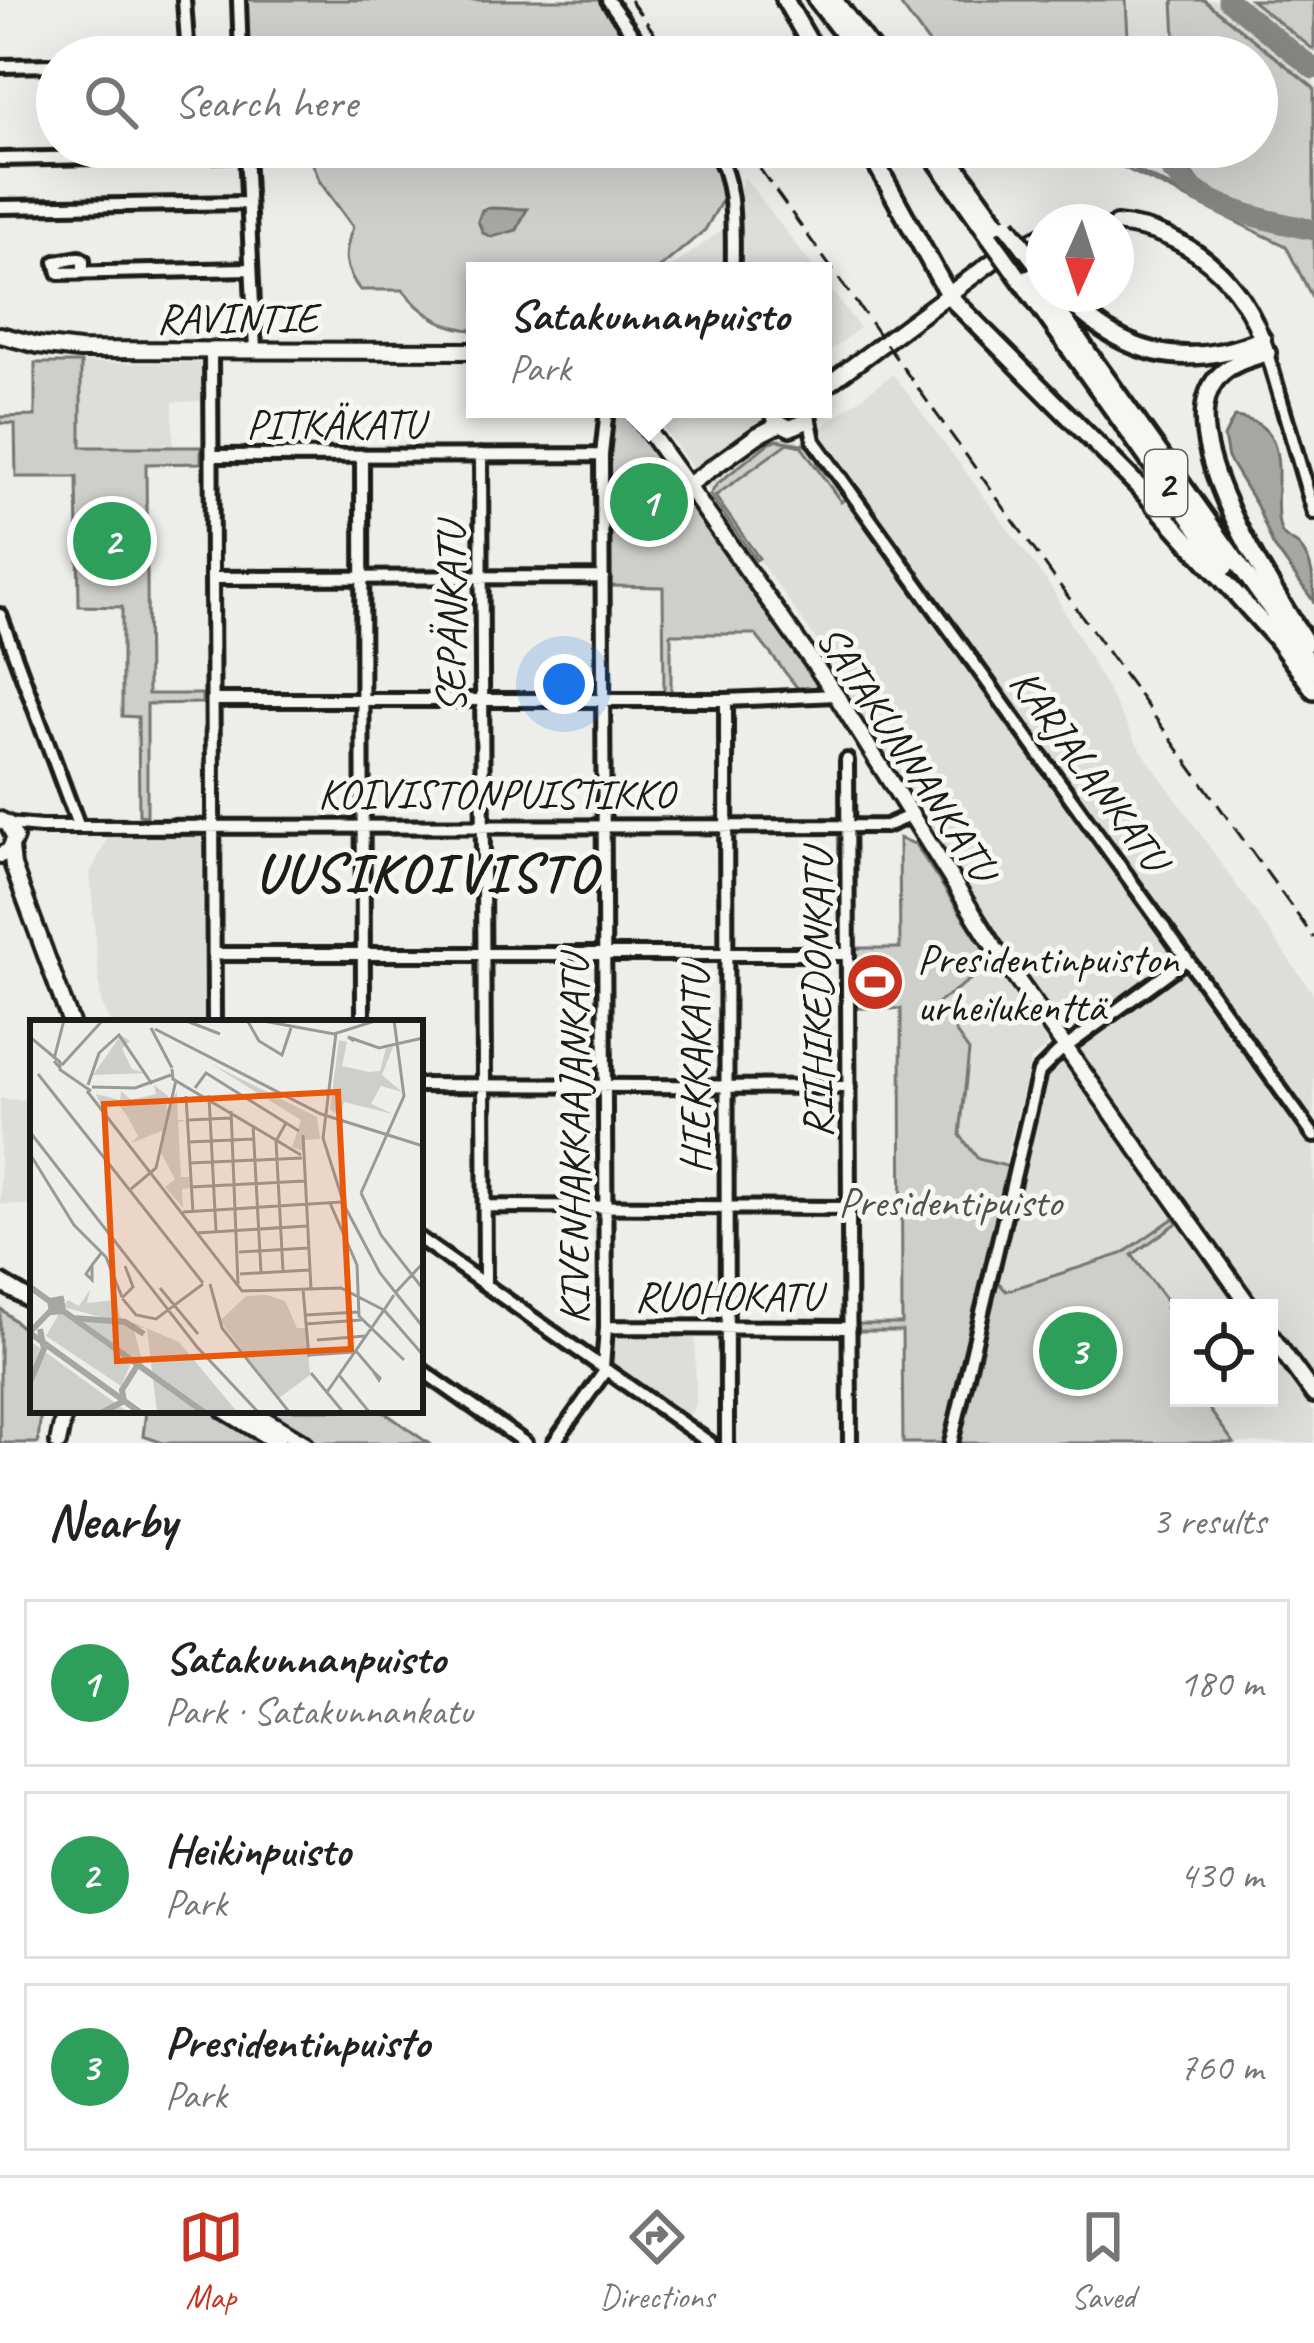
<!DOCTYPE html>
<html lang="en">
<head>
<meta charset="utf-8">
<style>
  :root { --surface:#fff; --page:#f2f2f2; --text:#222; --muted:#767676; --line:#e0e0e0; --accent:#c8321e }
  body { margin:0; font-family:Caveat,sans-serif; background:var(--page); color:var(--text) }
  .controls { position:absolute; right:36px; bottom:36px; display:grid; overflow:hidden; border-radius:0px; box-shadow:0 12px 48px #0002 }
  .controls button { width:108px; height:108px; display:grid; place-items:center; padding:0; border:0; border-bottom:3px solid var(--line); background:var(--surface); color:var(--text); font:60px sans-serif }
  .compass { position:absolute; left:1026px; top:204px; width:108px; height:108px; border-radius:50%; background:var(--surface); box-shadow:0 12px 48px #0002; rotate:183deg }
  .you { position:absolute; left:564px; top:684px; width:42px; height:42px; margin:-30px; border:9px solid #fff; border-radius:50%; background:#1a73e8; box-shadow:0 0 0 18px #1a73e833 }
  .badge { display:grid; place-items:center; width:78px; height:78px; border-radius:50%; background:var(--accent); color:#fff; font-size:39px; font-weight:700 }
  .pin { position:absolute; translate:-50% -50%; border:6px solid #fff; box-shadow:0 3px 12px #0006 }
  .popup { position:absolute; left:466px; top:262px; width:366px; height:156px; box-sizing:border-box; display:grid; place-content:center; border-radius:0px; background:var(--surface); filter:drop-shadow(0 3px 9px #0005); font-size:39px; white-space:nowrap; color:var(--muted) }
  .popup b { font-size:45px; color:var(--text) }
  .popup::after { content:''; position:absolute; left:50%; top:100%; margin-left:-24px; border:24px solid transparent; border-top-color:var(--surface) }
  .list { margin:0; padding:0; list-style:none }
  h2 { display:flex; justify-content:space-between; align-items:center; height:156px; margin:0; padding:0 48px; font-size:51px }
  h2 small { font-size:39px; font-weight:400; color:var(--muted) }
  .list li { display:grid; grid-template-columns:78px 1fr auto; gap:36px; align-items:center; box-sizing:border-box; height:168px; margin:0 24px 24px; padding:0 24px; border:3px solid var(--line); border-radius:0px }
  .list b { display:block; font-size:45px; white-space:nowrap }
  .list p { margin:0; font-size:39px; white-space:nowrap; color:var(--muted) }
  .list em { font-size:39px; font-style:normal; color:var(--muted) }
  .icon { flex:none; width:66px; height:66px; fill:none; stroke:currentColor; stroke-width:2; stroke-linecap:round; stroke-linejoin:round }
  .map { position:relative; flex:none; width:1314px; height:1443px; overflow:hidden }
  .search { position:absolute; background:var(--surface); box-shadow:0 12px 48px #0002; left:36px; right:36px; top:36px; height:132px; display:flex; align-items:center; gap:30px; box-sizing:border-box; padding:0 42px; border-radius:66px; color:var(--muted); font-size:45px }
  .sheet { height:732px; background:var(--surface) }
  nav { display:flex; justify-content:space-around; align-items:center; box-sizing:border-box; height:168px; border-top:3px solid var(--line); background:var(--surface); font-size:33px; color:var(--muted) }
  nav a { display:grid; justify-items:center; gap:6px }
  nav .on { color:var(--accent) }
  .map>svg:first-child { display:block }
  .built { fill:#ddddda }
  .green { fill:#cececb; stroke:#757574; stroke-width:3 }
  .water { fill:#a6a6a3; stroke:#6f6f6d; stroke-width:3 }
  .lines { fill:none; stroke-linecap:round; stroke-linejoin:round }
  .taxiway { stroke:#848482; stroke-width:21 }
  .minor-casing { stroke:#1c1c1c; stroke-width:20 }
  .major-casing { stroke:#1c1c1c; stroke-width:22 }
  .highway-casing { stroke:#1c1c1c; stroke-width:24 }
  .minor { stroke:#f6f6f2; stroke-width:10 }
  .major { stroke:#f6f6f2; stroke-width:14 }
  .highway { stroke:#f6f6f2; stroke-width:15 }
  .rail { stroke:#1c1c1c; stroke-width:3; stroke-dasharray:18 9; stroke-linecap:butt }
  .highway-bridge-casing { stroke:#1c1c1c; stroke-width:24; stroke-linecap:butt }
  .highway-bridge { stroke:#f6f6f2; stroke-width:15 }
  .labels { text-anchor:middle; stroke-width:10; stroke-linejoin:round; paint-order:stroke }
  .shield { fill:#f6f6f2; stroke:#5d5d5c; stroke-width:3 }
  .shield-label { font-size:39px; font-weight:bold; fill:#1c1c1c }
  .street-label { font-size:42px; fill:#1c1c1c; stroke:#f6f6f2 }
  .poi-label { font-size:42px; fill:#1c1c1c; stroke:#f6f6f2; text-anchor:start }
  .park-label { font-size:42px; fill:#515151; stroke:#f6f6f2 }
  .district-label { font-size:54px; font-weight:bold; letter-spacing:3px; fill:#1c1c1c; stroke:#f6f6f2 }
  .inset-river { fill:none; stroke:#a6a6a3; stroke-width:6 }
  .inset-road { fill:none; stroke:#999997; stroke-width:3 }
  .view { fill:#e8590c; fill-opacity:0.15; stroke:#e8590c; stroke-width:6 }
  .inset-edge { fill:none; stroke:#1c1c1c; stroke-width:6 }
</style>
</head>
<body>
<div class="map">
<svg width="1314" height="1443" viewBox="0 0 1314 1443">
  <rect width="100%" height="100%" fill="#edede9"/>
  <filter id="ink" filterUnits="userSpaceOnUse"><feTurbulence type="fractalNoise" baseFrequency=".00833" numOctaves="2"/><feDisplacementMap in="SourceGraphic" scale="24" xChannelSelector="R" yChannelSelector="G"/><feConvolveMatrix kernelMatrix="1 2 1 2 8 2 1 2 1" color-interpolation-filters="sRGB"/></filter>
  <g filter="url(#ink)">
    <path class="built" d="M 897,0 L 1314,0 L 1314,301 L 1286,246 L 1081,147 L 1257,147 L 1257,57 L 939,57 Z
      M 744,177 L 816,271 L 667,271 L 723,229 Z
      M 823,280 L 860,328 L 823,356 Z
      M 81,363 L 201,363 L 201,401 L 173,402 L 173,447 L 81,447 Z
      M 893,374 L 1051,587 L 1137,744 L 1314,995 L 1314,1378 L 1269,1315 L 1269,1308 L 1264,1308 L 982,915 L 833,679 L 841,674 L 650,409 L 774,409 L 803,446 L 815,432 Z
      M 109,835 L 202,836 L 203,1023 L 110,1023 L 101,1003 L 90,874 Z
      M 993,963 L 1050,1044 L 1031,1059 L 1004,1165 L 978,1160 L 960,1135 L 969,1051 L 936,1004 Z
      M 1063,1063 L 1174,1218 L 1123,1254 L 1005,1291 L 995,1278 L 1046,1075 Z
      M 0,1099 L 33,1100 L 33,1206 L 0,1204 Z
      M 1177,1223 L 1238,1308 L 1179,1308 L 1179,1326 L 1128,1257 Z
      M 614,1333 L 695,1333 L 696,1405 L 687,1418 L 614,1366 Z
      M 1269,1351 L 1314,1413 L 1314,1443 L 1234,1443 L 1201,1398 L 1269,1398 Z"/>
    <path class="green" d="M 244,0 L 600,0 L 642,57 L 247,57 Z
      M 897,0 L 1126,0 L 1129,57 L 939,57 Z
      M 1173,0 L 1204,0 L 1314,88 L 1314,221 C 1274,213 1184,200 1181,147 L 1257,147 L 1257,57 L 1176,57 Z
      M 1251,0 L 1314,0 L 1314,50 Z
      M 306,147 L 706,147 L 718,169 L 725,195 L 705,230 L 656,271 L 475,271 L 475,330 C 445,329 421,313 403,290 L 360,290 C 343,268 343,253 353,227 L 320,182 Z
      M 1081,147 L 1135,147 L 1136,170 L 1241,221 L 1314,238 L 1314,301 L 1286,246 Z
      M 35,363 L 81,363 L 81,447 L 201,447 L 201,463 L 146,464 L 148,694 L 202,694 L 202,703 L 147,704 L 147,816 L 139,815 L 138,717 L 122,716 L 122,607 L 79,606 L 77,477 L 16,477 L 15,424 L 0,423 L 0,417 L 35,416 Z
      M 611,409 L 624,409 L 820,688 L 803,695 L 755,634 L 671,634 L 671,694 L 664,695 L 663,587 L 609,586 Z
      M 778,440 C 800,445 814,440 818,465 L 847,497 L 841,502 L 801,446 L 788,443 L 715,496 L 759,558 L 756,560 L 710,495 L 717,484 L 770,442 Z
      M 899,838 L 915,844 L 993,963 L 936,1004 L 969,1051 L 960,1135 L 978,1159 L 1010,1167 L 946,1443 L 903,1443 L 902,1331 L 857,1331 L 857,1324 L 902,1324 L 901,1009 L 856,1008 L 855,948 L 900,948 Z
      M 1174,1218 L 1177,1223 L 1132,1255 L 1169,1304 L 1166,1308 L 1179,1326 L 1179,1398 L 1201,1398 L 1234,1443 L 957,1443 L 995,1278 L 1006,1291 L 1122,1254 Z
      M 0,1308 L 33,1337 L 33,1410 L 41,1410 L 38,1443 L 0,1443 Z
      M 146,1410 L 211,1410 L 266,1443 L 163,1443 L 143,1436 Z
      M 260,1410 L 381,1410 L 428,1443 L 314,1443 Z"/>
    <path class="water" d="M 489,208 L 527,209 L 517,230 L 492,237 L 483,233 L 478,221 L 482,210 Z
      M 1234,417 C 1300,423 1269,494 1280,528 C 1283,540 1293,539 1300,547 C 1313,562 1314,583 1314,602 L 1273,545 L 1257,506 L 1228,458 L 1224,437 Z"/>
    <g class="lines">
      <path class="taxiway" d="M 1228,0 L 1314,69
        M 1157,147 C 1180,203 1262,220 1314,230"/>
      <g class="minor-casing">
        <path id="minor" d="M 184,0 L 188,57
          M 239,0 L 241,57
          M 608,0 L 649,57
          M 0,66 L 57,65
          M 714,147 C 737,185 732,229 733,271
          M 246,150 L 255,350
          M 0,159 L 246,154
          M 0,207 L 248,203
          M 83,272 L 83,260 L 79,258 L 56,262 L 59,273 L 250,269
          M 211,350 L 214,1023
          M 1267,353 L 1314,513
          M 809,415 L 814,441 L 1314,1136
          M 481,455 L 485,1284
          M 212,456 L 602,455
          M 362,456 L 363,1023
          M 212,578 L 603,577
          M 0,615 L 78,825
          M 213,700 L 726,700 L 836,695
          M 726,700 L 727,1443
          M 847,760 L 850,1443
          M 8,824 L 41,827 L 886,826 L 912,815
          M 214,954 L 848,954
          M 420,1085 L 849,1087
          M 485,1206 L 849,1208
          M 420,1239 L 710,1443
          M 606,1327 L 850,1328
          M 603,1368 L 606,1327 L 602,455 L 607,409
          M 420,1369 L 525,1443
          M 554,1443 L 605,1371
          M 951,1443 L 1039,1072 L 1058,1053 L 1187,959"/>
      </g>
      <g class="major-casing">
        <path id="major" d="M 1116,224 C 1189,231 1243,280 1265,348
          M 0,335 L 38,345 L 79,350 L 475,351
          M 823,388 L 996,259 L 1044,235
          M 633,409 L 836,695 L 994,947 L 1251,1308
          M 772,409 L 776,421 L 790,428 L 805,422 L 810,409
          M 687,486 L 758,435 L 780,424
          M 0,820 L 8,824 L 15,838 L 9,851 L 0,855
          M 11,848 L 13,866 L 71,1023
          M 0,1282 L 33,1302
          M 1269,1333 L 1314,1395
          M 224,1410 L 278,1443
          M 249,1410 L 304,1443
          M 58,1443 L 65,1410"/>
      </g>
      <g class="highway-casing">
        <path id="highway" d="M 785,0 L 818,57
          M 817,0 L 861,57
          M 834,0 L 877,57
          M 867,147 L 949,296 L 1140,488 L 1274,636
          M 927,147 L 990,237
          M 942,147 L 1001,229
          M 1029,269 L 1044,291
          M 1018,276 L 1225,567
          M 1046,294 L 1314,670
          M 1063,294 C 1120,355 1186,372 1262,339
          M 1267,353 C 1249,358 1230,363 1217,378 C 1168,436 1274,590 1306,643
          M 1270,630 L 1314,690"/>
      </g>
      <use href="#minor" class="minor"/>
      <use href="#major" class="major"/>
      <use href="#highway" class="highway"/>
      <path class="rail" d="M 630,0 L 672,57
        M 744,147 L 1314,938"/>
      <g class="highway-bridge-casing">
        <path id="highway-bridge" d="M 1007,225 L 1037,264
          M 990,237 L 1018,276"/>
      </g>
      <use href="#highway-bridge" class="highway-bridge"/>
    </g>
  </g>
  <defs>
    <g id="stadium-disc" transform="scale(3)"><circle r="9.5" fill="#c8321e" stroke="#f6f6f2"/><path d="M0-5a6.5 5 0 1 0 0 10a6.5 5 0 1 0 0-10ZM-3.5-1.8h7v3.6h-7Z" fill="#fff"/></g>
  </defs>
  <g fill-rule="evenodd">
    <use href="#stadium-disc" x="875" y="982"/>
  </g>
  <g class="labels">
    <rect class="shield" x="1145" y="450" width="42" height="66" rx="9"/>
    <g class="shield-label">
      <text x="1166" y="497">2</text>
    </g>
    <g class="street-label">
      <text x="237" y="332">RAVINTIE</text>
      <text x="335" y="438">PITKÄKATU</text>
      <text transform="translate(450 618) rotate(-90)" y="15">SEPÄNKATU</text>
      <text transform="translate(908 752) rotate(57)" y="15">SATAKUNNANKATU</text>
      <text transform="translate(1090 769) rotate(54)" y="15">KARJALANKATU</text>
      <text x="496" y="808">KOIVISTONPUISTIKKO</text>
      <text transform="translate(816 994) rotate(-90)" y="15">RIIHIKEDONKATU</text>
      <text transform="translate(694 1071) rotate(-90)" y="15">HIEKKAKATU</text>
      <text transform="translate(573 1140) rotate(-90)" y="15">KIVENHAKKAAJANKATU</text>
      <text x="728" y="1310">RUOHOKATU</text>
    </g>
    <g class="poi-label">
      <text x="917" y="973">Presidentinpuiston<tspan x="917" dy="48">urheilukenttä</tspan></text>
    </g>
    <g class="park-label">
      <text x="950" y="1216">Presidentipuisto</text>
    </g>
    <g class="district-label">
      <text x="427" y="891">UUSIKOIVISTO</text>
    </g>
  </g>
  <g transform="translate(30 1020)">
    <rect width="393" height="393" fill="#edede9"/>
    <path d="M 91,15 L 100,21 L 92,29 L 102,49 L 116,53 L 63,55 ZM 309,20 L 317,22 L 312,46 L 339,52 L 350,51 L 356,28 L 363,27 L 352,55 L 372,72 L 351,66 L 341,84 L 363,94 L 314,82 L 310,97 L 300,89 ZM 181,44 L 287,97 L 290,119 L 274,120 L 273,131 L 262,127 L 271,100 ZM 124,65 L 138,76 L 136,91 L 147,71 L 148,100 L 156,100 L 148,102 L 151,157 L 159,157 L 160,168 L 152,169 L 153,188 L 135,167 L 145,159 L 130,131 L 132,111 L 101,123 L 108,116 L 96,94 L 88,84 L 71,86 L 66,74 L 90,80 L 91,71 L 101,80 L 126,74 ZM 60,270 L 57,283 L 86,280 L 90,297 L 149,322 L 208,393 L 180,393 L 122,351 L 117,309 L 33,287 L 38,280 L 49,286 ZM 237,275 L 255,281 L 267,308 L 276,308 L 280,355 L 249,378 L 190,301 L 216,276 ZM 30,292 L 101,343 L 91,366 L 16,316 ZM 49,298 L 103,306 L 113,345 L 50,299 ZM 0,321 L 99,393 L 0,393 ZM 123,359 L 171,393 L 127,393 Z" fill="#cececb"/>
    <path class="inset-river" d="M 0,267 L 175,393M 31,279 L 33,291 L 22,292 L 20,281 ZM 43,298 L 95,302 L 114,314M 0,312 L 33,278M 0,313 L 111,393M 0,362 L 14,329 L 10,309M 71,393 L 94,381 L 92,370 L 107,346"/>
    <path class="inset-road" d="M 154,0 L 190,14M 217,0 L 229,21 L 252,35 L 261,8M 228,0 L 304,14 L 348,0M 121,8 L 142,48M 125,9 L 291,94 L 393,126M 306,13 L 293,118 L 312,178M 0,17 L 30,42 L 30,48 L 24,41M 324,21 L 318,17 L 349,28 L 393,18M 24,39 L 34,0M 32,45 L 73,0M 29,49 L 61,71M 142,49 L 143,59 L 271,135M 8,54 L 173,263M 58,65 L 69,33 L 89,15 L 122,64M 62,67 L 105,68 L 141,55M 165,68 L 176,53 L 269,111M 57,71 L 212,271 L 311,268 L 354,290 L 364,275M 156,76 L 163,193M 156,79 L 179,77 L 186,211M 201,91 L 208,264M 158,100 L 201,98M 223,105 L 231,252M 0,112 L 167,327 L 229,393M 273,115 L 281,269M 159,122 L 223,119M 0,134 L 44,205 L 76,237 L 92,277M 160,143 L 272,138M 161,167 L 274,161M 101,169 L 126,148 L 146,60M 331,173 L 374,76 L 364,0M 331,173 L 351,215 L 393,269M 300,183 L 327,245 L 329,296 L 374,340M 313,183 L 350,253 L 393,307M 153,192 L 312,182M 167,213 L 277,206M 209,232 L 278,228M 62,245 L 62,260 L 56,254 L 62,245 L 72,232M 253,251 L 246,121 L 256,103M 210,254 L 279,250M 180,264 L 192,308 L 260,393M 130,268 L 168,314M 273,269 L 279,337M 365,273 L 393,243M 92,278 L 106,295 L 126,299 L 173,264M 92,278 L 103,267 L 95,246M 276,295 L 328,292M 276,304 L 331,300M 287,320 L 335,316M 326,331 L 343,351 L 350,358 L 349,360 L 343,351M 279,335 L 325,332M 281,353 L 314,393M 309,355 L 340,393M 297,372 L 354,290 L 393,335"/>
    <path class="view" d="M 308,72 L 321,329 L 87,341 L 74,84 Z"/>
    <rect width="393" height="393" class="inset-edge"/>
  </g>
</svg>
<div class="controls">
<button><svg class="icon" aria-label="locate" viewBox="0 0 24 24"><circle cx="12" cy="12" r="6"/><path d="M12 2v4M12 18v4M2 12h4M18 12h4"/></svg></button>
</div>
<svg class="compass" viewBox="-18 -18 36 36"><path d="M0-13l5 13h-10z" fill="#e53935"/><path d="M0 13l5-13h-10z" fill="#767676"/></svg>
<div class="you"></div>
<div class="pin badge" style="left:649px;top:502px;background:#2e9e5b">1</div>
<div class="popup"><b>Satakunnanpuisto</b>Park</div>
<div class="pin badge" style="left:112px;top:541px;background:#2e9e5b">2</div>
<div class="pin badge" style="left:1078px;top:1351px;background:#2e9e5b">3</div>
<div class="search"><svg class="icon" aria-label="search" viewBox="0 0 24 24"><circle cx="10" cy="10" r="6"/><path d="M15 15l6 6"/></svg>Search here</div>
</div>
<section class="sheet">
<h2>Nearby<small>3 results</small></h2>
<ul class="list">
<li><span class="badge" style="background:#2e9e5b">1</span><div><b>Satakunnanpuisto</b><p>Park · Satakunnankatu</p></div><em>180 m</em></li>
<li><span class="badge" style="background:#2e9e5b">2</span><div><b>Heikinpuisto</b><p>Park</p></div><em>430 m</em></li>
<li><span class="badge" style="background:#2e9e5b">3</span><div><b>Presidentinpuisto</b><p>Park</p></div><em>760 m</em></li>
</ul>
</section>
<nav>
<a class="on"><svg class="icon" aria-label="map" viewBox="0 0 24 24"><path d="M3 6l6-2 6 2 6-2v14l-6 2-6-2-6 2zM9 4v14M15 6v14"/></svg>Map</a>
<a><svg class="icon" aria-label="directions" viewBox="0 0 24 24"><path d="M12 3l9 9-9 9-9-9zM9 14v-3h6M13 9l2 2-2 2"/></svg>Directions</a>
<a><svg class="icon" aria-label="saved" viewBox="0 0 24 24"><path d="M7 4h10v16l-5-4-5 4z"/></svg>Saved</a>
</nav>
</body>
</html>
